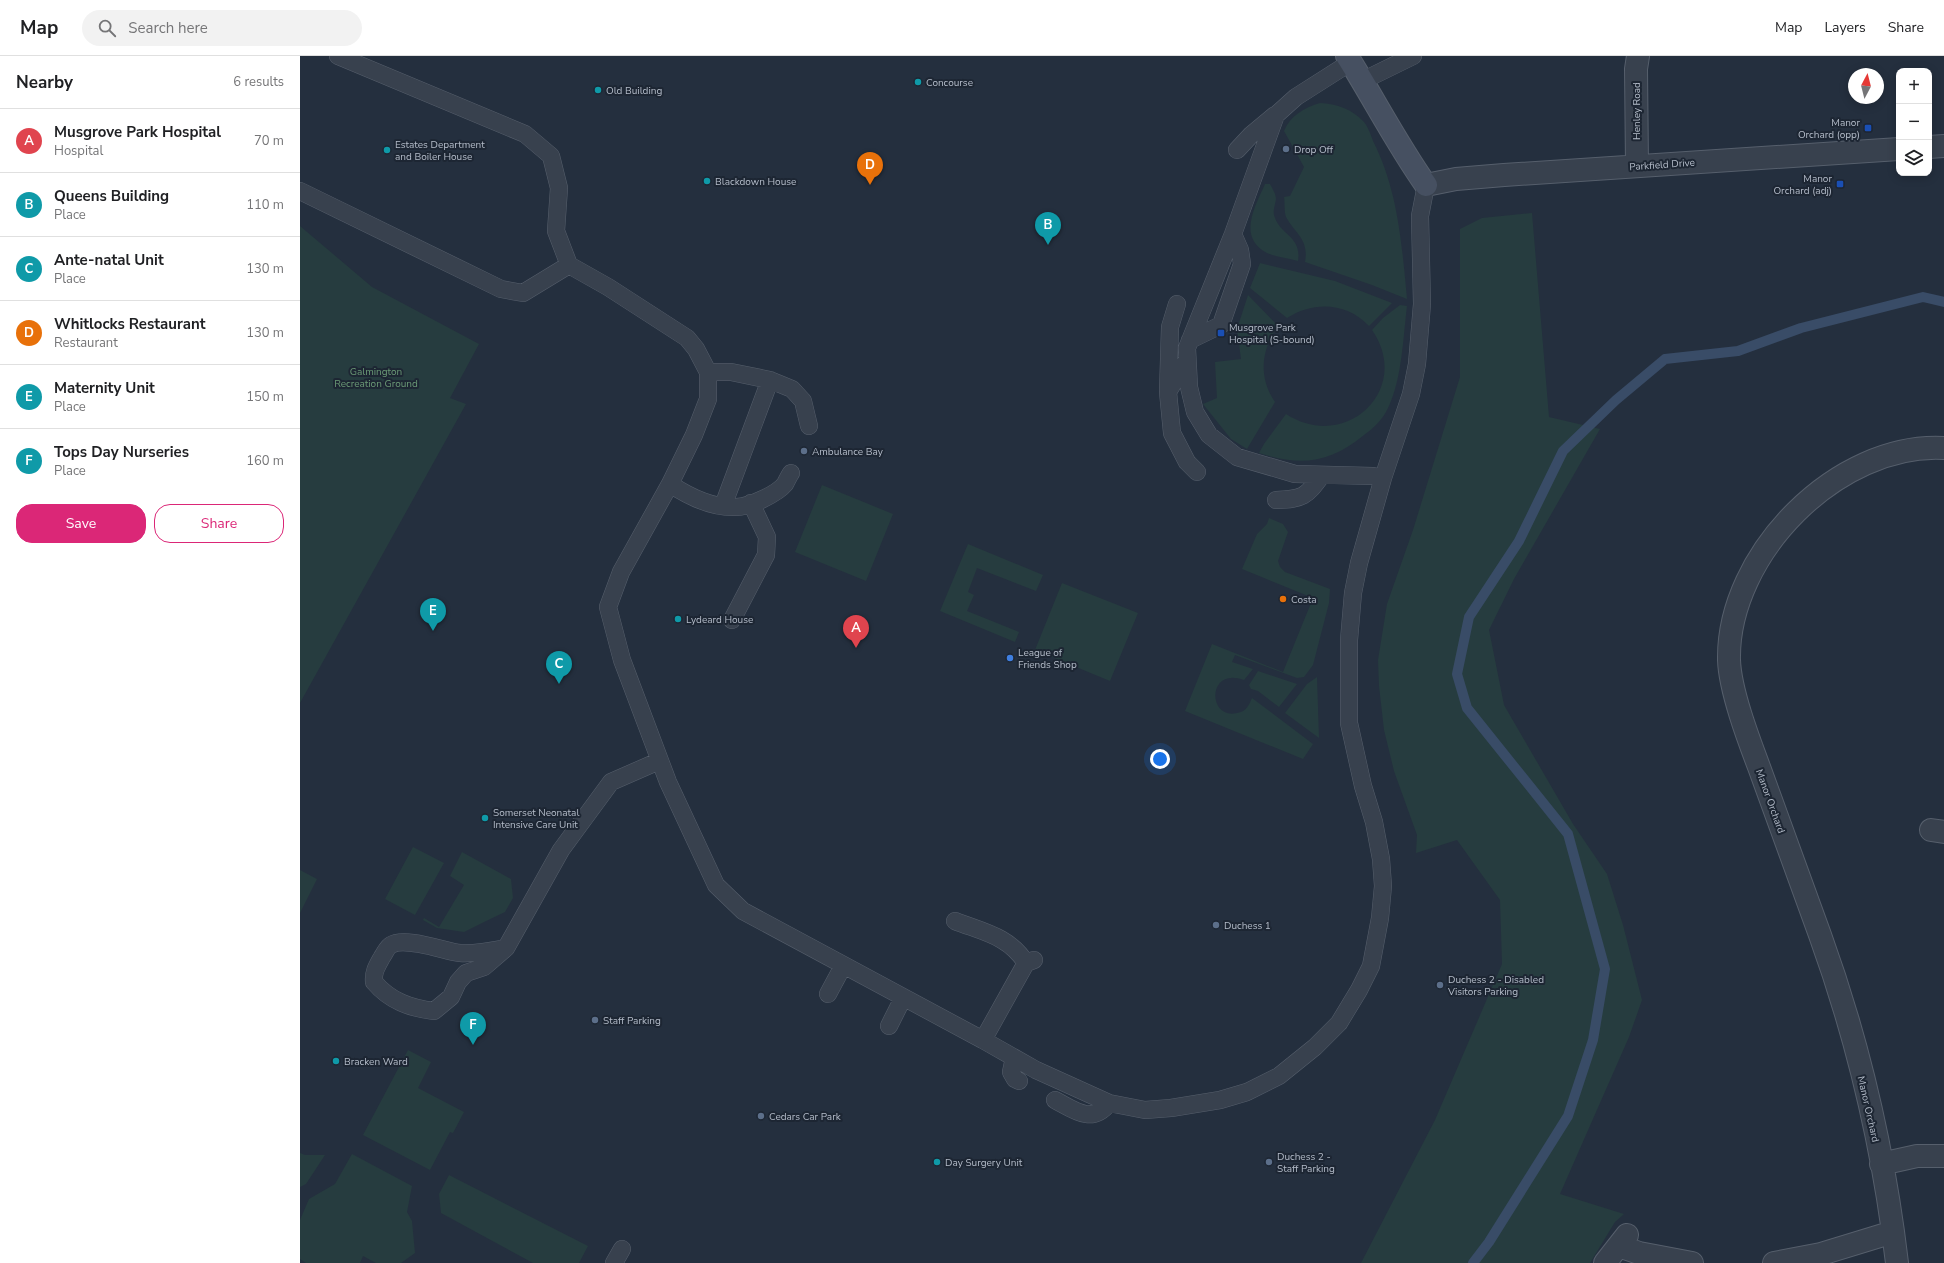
<!DOCTYPE html>
<html lang="en">
<head>
<meta charset="utf-8">
<style>
  :root { --surface:#fff; --page:#f2f2f2; --text:#202124; --muted:#757577; --line:#e0e0e0; --accent:#db2777 }
  body { margin:0; font-family:"Nunito Sans",sans-serif; background:var(--page); color:var(--text) }
  .controls { position:absolute; right:12px; top:12px; display:grid; overflow:hidden; border-radius:8px; box-shadow:0 2px 10px #0003 }
  .controls button { width:36px; height:36px; display:grid; place-items:center; padding:0; border:0; border-bottom:1px solid var(--line); background:var(--surface); color:var(--text); font:20px sans-serif }
  .compass { position:absolute; left:1548px; top:12px; width:36px; height:36px; border-radius:50%; background:var(--surface); box-shadow:0 2px 10px #0003; rotate:7deg }
  .you { position:absolute; left:860px; top:703px; width:14px; height:14px; margin:-10px; border:3px solid #fff; border-radius:50%; background:#1a73e8; box-shadow:0 0 0 6px #1a73e833 }
  .badge { display:grid; place-items:center; width:26px; height:26px; border-radius:50%; background:var(--accent); color:#fff; font-size:13px; font-weight:700 }
  .pin { position:absolute; translate:-50% -33px; filter:drop-shadow(0 1px 2px #0008) }
  .pin::after { content:''; position:absolute; top:21px; width:14px; height:12px; background:inherit; clip-path:polygon(0 0,100% 0,50% 100%) }
  .list { margin:0; padding:0; list-style:none }
  h2 { display:flex; justify-content:space-between; align-items:center; height:52px; margin:0; padding:0 16px; font-size:17px }
  h2 small { font-size:13px; font-weight:400; color:var(--muted) }
  .list li { display:grid; grid-template-columns:26px 1fr auto; gap:12px; align-items:center; box-sizing:border-box; height:64px; padding:0 16px; border-top:1px solid var(--line) }
  .list b { display:block; font-size:15px; white-space:nowrap }
  .list p { margin:0; font-size:13px; white-space:nowrap; color:var(--muted) }
  .list em { font-size:13px; font-style:normal; color:var(--muted) }
  .actions { display:flex; gap:8px; padding:12px 16px }
  .actions a { flex:1; padding:9px 0; border:1px solid var(--accent); border-radius:16px; text-align:center; font-size:14px; color:var(--accent) }
  .actions .main { background:var(--accent); color:#fff }
  .icon { flex:none; width:22px; height:22px; fill:none; stroke:currentColor; stroke-width:2; stroke-linecap:round; stroke-linejoin:round }
  .map { position:relative; flex:none; width:1644px; height:1207px; overflow:hidden }
  header { display:flex; align-items:center; gap:24px; box-sizing:border-box; height:56px; padding:0 20px; background:var(--surface); border-bottom:1px solid var(--line) }
  header strong { font-size:19px }
  nav { display:flex; gap:22px; margin-inline-start:auto; font-size:14px }
  .search { width:280px; height:36px; background:var(--page); display:flex; align-items:center; gap:10px; box-sizing:border-box; padding:0 14px; border-radius:22px; color:var(--muted); font-size:15px }
  main { display:flex }
  aside { flex:1; background:var(--surface) }
  .map>svg:first-child { display:block }
  .green { fill:#263c3f }
  .lines { fill:none; stroke-linecap:round; stroke-linejoin:round }
  .stream { stroke:#394c67; stroke-width:10 }
  .lane-casing { stroke:#565f6c; stroke-width:18 }
  .street-casing { stroke:#565f6c; stroke-width:24 }
  .secondary-casing { stroke:#565f6c; stroke-width:24 }
  .lane { stroke:#38414e; stroke-width:17 }
  .street { stroke:#38414e; stroke-width:22 }
  .secondary { stroke:#465061; stroke-width:22 }
  .culture-dot { fill:#0f9aa8; stroke:#1d2633; stroke-width:1.5 }
  .transit-dot { fill:#1a4fb4; stroke:#1d2633; stroke-width:1.5 }
  .service-dot { fill:#5c6f8a; stroke:#1d2633; stroke-width:1.5 }
  .food-dot { fill:#e8710a; stroke:#1d2633; stroke-width:1.5 }
  .shop-dot { fill:#3f7fe0; stroke:#1d2633; stroke-width:1.5 }
  .labels { text-anchor:middle; stroke-width:4; stroke-linejoin:round; paint-order:stroke }
  .poi-label { font-size:10px; fill:#b4bcc9; stroke:#1d2633; text-anchor:start }
  .street-label { font-size:10px; fill:#b4bcc9; stroke:#1d2633 }
  .park-label { font-size:10px; fill:#6b9a76; stroke:#1d2633 }
</style>
</head>
<body>
<header>
<strong>Map</strong>
<div class="search"><svg class="icon" aria-label="search" viewBox="0 0 24 24"><circle cx="10" cy="10" r="6"/><path d="M15 15l6 6"/></svg>Search here</div>
<nav><a>Map</a><a>Layers</a><a>Share</a></nav>
</header>
<main>
<aside>
<h2>Nearby<small>6 results</small></h2>
<ul class="list">
<li><span class="badge" style="background:#e0444e">A</span><div><b>Musgrove Park Hospital</b><p>Hospital</p></div><em>70 m</em></li>
<li><span class="badge" style="background:#0f9aa8">B</span><div><b>Queens Building</b><p>Place</p></div><em>110 m</em></li>
<li><span class="badge" style="background:#0f9aa8">C</span><div><b>Ante-natal Unit</b><p>Place</p></div><em>130 m</em></li>
<li><span class="badge" style="background:#e8710a">D</span><div><b>Whitlocks Restaurant</b><p>Restaurant</p></div><em>130 m</em></li>
<li><span class="badge" style="background:#0f9aa8">E</span><div><b>Maternity Unit</b><p>Place</p></div><em>150 m</em></li>
<li><span class="badge" style="background:#0f9aa8">F</span><div><b>Tops Day Nurseries</b><p>Place</p></div><em>160 m</em></li>
</ul>
<div class="actions"><a class="main">Save</a><a>Share</a></div>
</aside>
<div class="map">
<svg width="1644" height="1207" viewBox="0 0 1644 1207">
  <rect width="100%" height="100%" fill="#242f3e"/>
  <path class="green" d="M 1020,47 C 1037,48 1052,53 1064,66 C 1068,71 1071,79 1073,85 C 1098,134 1102,189 1107,243 L 1072,229 L 1005,206 C 1009,183 996,179 986,161 C 984,155 985,147 984,141 L 990,140 L 1004,111 L 984,75 C 990,60 1005,51 1020,47 Z
    M 965,128 L 970,128 C 972,132 976,138 976,143 C 975,150 972,155 975,162 C 981,179 1002,181 998,205 C 988,202 976,201 967,197 C 937,181 955,151 965,128 Z
    M 1232,157 L 1249,361 L 1300,373 L 1214,523 L 1189,574 L 1204,649 L 1273,768 L 1307,818 L 1323,869 L 1342,944 L 1329,981 L 1260,1138 L 1324,1158 L 1315,1166 L 1290,1207 L 1061,1207 L 1135,1064 L 1202,908 L 1200,844 L 1157,784 L 1116,797 L 1117,779 L 1094,715 L 1084,674 L 1079,630 L 1078,604 L 1087,548 L 1113,474 L 1160,321 L 1160,173 L 1182,162 Z
    M 0,170 L 72,231 L 179,288 L 150,342 L 166,348 L 0,647 Z
    M 960,207 L 1035,225 L 1092,247 L 1069,270 C 1047,246 1013,245 987,262 L 950,232 Z
    M 948,239 L 978,270 C 961,294 958,321 975,346 L 947,393 L 931,383 L 903,348 L 917,342 L 915,306 L 941,303 L 937,273 Z
    M 1100,249 L 1107,250 C 1103,282 1102,323 1088,352 C 1083,363 1074,372 1064,379 C 1030,407 1001,411 959,397 L 964,388 L 986,358 C 1046,397 1113,333 1072,274 L 1083,262 Z
    M 522,429 L 593,458 L 566,525 L 495,496 Z
    M 969,462 L 983,468 L 988,476 L 978,505 L 980,511 L 985,516 L 1030,533 L 1029,547 L 1013,609 L 1004,621 L 997,622 L 935,599 L 932,606 L 953,613 L 944,624 C 907,610 907,664 937,657 C 946,656 949,649 952,642 L 1013,688 L 1003,703 L 885,655 L 912,588 L 983,616 L 1013,542 L 942,513 L 957,478 L 967,468 Z
    M 668,488 L 743,519 L 736,535 L 677,512 L 668,536 L 674,539 L 667,555 L 719,576 L 715,586 L 640,555 Z
    M 762,527 L 838,557 L 810,625 L 735,594 Z
    M 958,615 L 997,628 L 979,651 L 958,635 L 951,633 L 949,629 Z
    M 1017,621 L 1019,682 L 985,657 L 1007,628 Z
    M 113,791 L 144,807 L 115,859 L 85,843 Z
    M 162,796 L 211,823 L 213,842 L 205,856 L 184,866 L 164,876 L 137,872 L 123,864 L 124,862 L 139,871 L 164,829 L 150,820 Z
    M 0,814 L 17,823 L 0,857 Z
    M 108,994 L 131,1006 L 118,1032 L 164,1056 L 153,1077 L 150,1076 L 130,1114 L 63,1079 Z
    M 0,1097 L 5,1099 L 25,1099 L 6,1128 L 0,1131 Z
    M 52,1098 L 112,1130 L 107,1156 L 112,1165 L 115,1197 L 101,1207 L 76,1207 L 63,1200 L 60,1207 L 6,1207 L 0,1203 L 0,1164 L 9,1143 L 35,1128 Z
    M 149,1119 L 288,1190 L 279,1207 L 233,1207 L 141,1157 L 139,1138 Z"/>
  <g class="lines">
    <path class="stream" d="M 1173,1207 L 1189,1186 L 1268,1060 L 1293,984 L 1305,913 L 1268,778 L 1167,652 L 1157,618 L 1169,561 L 1219,485 L 1263,395 L 1316,344 L 1365,303 L 1438,295 L 1501,272 L 1623,241 L 1644,246"/>
    <g class="lane-casing">
      <path id="lane" d="M 38,0 L 225,78 L 251,100 L 259,132 L 256,175 L 269,209 L 308,231 L 387,282 L 396,293 L 408,316 L 408,343 L 394,379 L 370,428 L 321,516 L 308,551 L 322,604 L 368,726 L 416,829 L 443,855 L 683,984
        M 1051,6 L 996,41 L 976,59 L 933,178 L 887,292 L 889,331 L 895,356 L 909,379 L 937,401 L 995,418 L 1073,420 L 1083,422
        M 1062,25 L 1113,0
        M 937,94 L 951,79 L 975,59
        M 0,135 L 201,233 L 223,237 L 269,209
        M 890,284 L 921,269 L 942,208 L 940,194 L 933,178
        M 887,304 L 868,336 L 872,377 L 887,406 L 897,416
        M 408,316 L 431,316 L 470,324 L 492,333 L 503,345 L 509,370
        M 868,335 L 870,271 L 877,248
        M 370,428 C 388,440 413,452 436,451 C 449,451 477,438 485,428 C 487,424 489,420 491,417
        M 976,444 C 1003,443 1006,441 1022,419
        M 423,450 L 470,324
        M 432,564 L 466,499 L 467,481 L 451,447
        M 655,865 C 683,876 709,880 726,907
        M 206,892 C 191,895 175,898 160,897 C 144,895 105,880 91,889 C 87,891 85,897 82,901 C 77,910 73,916 74,926 C 90,945 110,952 134,955 L 151,941 L 158,926 L 166,917 L 184,911 L 206,892 L 261,794 L 311,726 L 359,705
        M 734,904 L 726,907 L 683,984 L 736,1014 L 809,1047 L 845,1054 L 871,1052 L 920,1044 L 947,1036 L 979,1020 L 1015,991 L 1039,967 L 1059,934 L 1071,910 L 1080,862 L 1083,830 L 1081,803 L 1074,766 L 1063,730 L 1049,667 L 1049,584 L 1053,537 L 1059,507 L 1083,422 L 1111,338 L 1117,308 L 1122,248 L 1120,160 L 1126,129
        M 528,938 L 543,910
        M 589,970 L 603,942
        M 714,1002 L 711,1016 L 715,1023 L 719,1025
        M 755,1044 C 774,1054 792,1069 809,1047
        M 314,1207 L 322,1193"/>
    </g>
    <g class="street-casing">
      <path id="street" d="M 1629,91 L 1644,90
        M 1337,110 L 1336,13 L 1338,0
        M 1126,129 L 1156,123 L 1204,119 L 1599,93
        M 1631,774 L 1644,776
        M 1581,1108 L 1617,1100 L 1644,1100
        M 1319,1190 L 1339,1197 L 1392,1207
        M 1305,1207 L 1327,1179
        M 1474,1207 L 1521,1198 L 1593,1176
        M 1597,1207 C 1584,1096 1558,984 1520,879 C 1500,823 1479,767 1459,711 C 1448,682 1430,634 1429,604 C 1427,498 1538,386 1644,392"/>
    </g>
    <g class="secondary-casing">
      <path id="secondary" d="M 1047,0 C 1074,43 1097,88 1126,129"/>
    </g>
    <use href="#lane" class="lane"/>
    <use href="#street" class="street"/>
    <use href="#secondary" class="secondary"/>
  </g>
  <g class="culture-dot">
    <circle cx="618" cy="26" r="4"/>
    <circle cx="298" cy="34" r="4"/>
    <circle cx="87" cy="94" r="4"/>
    <circle cx="407" cy="125" r="4"/>
    <circle cx="378" cy="563" r="4"/>
    <circle cx="185" cy="762" r="4"/>
    <circle cx="36" cy="1005" r="4"/>
    <circle cx="637" cy="1106" r="4"/>
  </g>
  <g class="transit-dot">
    <rect x="1564" y="68" width="8" height="8" rx="2"/>
    <rect x="1536" y="124" width="8" height="8" rx="2"/>
    <rect x="917" y="273" width="8" height="8" rx="2"/>
  </g>
  <g class="service-dot">
    <circle cx="986" cy="93" r="4"/>
    <circle cx="504" cy="395" r="4"/>
    <circle cx="916" cy="869" r="4"/>
    <circle cx="1140" cy="929" r="4"/>
    <circle cx="295" cy="964" r="4"/>
    <circle cx="461" cy="1060" r="4"/>
    <circle cx="969" cy="1106" r="4"/>
  </g>
  <circle class="food-dot" cx="983" cy="543" r="4"/>
  <circle class="shop-dot" cx="710" cy="602" r="4"/>
  <g class="labels">
    <g class="poi-label">
      <text x="626" y="30">Concourse</text>
      <text x="306" y="38">Old Building</text>
      <text x="1560" y="70" text-anchor="end">Manor<tspan x="1560" dy="12">Orchard (opp)</tspan></text>
      <text x="95" y="92">Estates Department<tspan x="95" dy="12">and Boiler House</tspan></text>
      <text x="994" y="97">Drop Off</text>
      <text x="1532" y="126" text-anchor="end">Manor<tspan x="1532" dy="12">Orchard (adj)</tspan></text>
      <text x="415" y="129">Blackdown House</text>
      <text x="929" y="275">Musgrove Park<tspan x="929" dy="12">Hospital (S-bound)</tspan></text>
      <text x="512" y="399">Ambulance Bay</text>
      <text x="991" y="547">Costa</text>
      <text x="386" y="567">Lydeard House</text>
      <text x="718" y="600">League of<tspan x="718" dy="12">Friends Shop</tspan></text>
      <text x="193" y="760">Somerset Neonatal<tspan x="193" dy="12">Intensive Care Unit</tspan></text>
      <text x="924" y="873">Duchess 1</text>
      <text x="1148" y="927">Duchess 2 - Disabled<tspan x="1148" dy="12">Visitors Parking</tspan></text>
      <text x="303" y="968">Staff Parking</text>
      <text x="44" y="1009">Bracken Ward</text>
      <text x="469" y="1064">Cedars Car Park</text>
      <text x="977" y="1104">Duchess 2 -<tspan x="977" dy="12">Staff Parking</tspan></text>
      <text x="645" y="1110">Day Surgery Unit</text>
    </g>
    <g class="street-label">
      <text transform="translate(1336 55) rotate(-90)" y="4">Henley Road</text>
      <text transform="translate(1362 108) rotate(-4)" y="4">Parkfield Drive</text>
      <text transform="translate(1471 745) rotate(70)" y="4">Manor Orchard</text>
      <text transform="translate(1569 1053) rotate(77)" y="4">Manor Orchard</text>
    </g>
    <g class="park-label">
      <text x="76" y="319">Galmington<tspan x="76" dy="12">Recreation Ground</tspan></text>
    </g>
  </g>
</svg>
<div class="controls">
<button>+</button>
<button>−</button>
<button><svg class="icon" aria-label="layers" viewBox="0 0 24 24"><path d="M12 4l9 5-9 5-9-5zM3 14l9 5 9-5"/></svg></button>
</div>
<svg class="compass" viewBox="-18 -18 36 36"><path d="M0-13l5 13h-10z" fill="#e53935"/><path d="M0 13l5-13h-10z" fill="#757577"/></svg>
<div class="you"></div>
<div class="pin badge" style="left:556px;top:592px;background:#e0444e">A</div>
<div class="pin badge" style="left:748px;top:189px;background:#0f9aa8">B</div>
<div class="pin badge" style="left:259px;top:628px;background:#0f9aa8">C</div>
<div class="pin badge" style="left:570px;top:129px;background:#e8710a">D</div>
<div class="pin badge" style="left:133px;top:575px;background:#0f9aa8">E</div>
<div class="pin badge" style="left:173px;top:989px;background:#0f9aa8">F</div>
</div>
</main>
</body>
</html>
